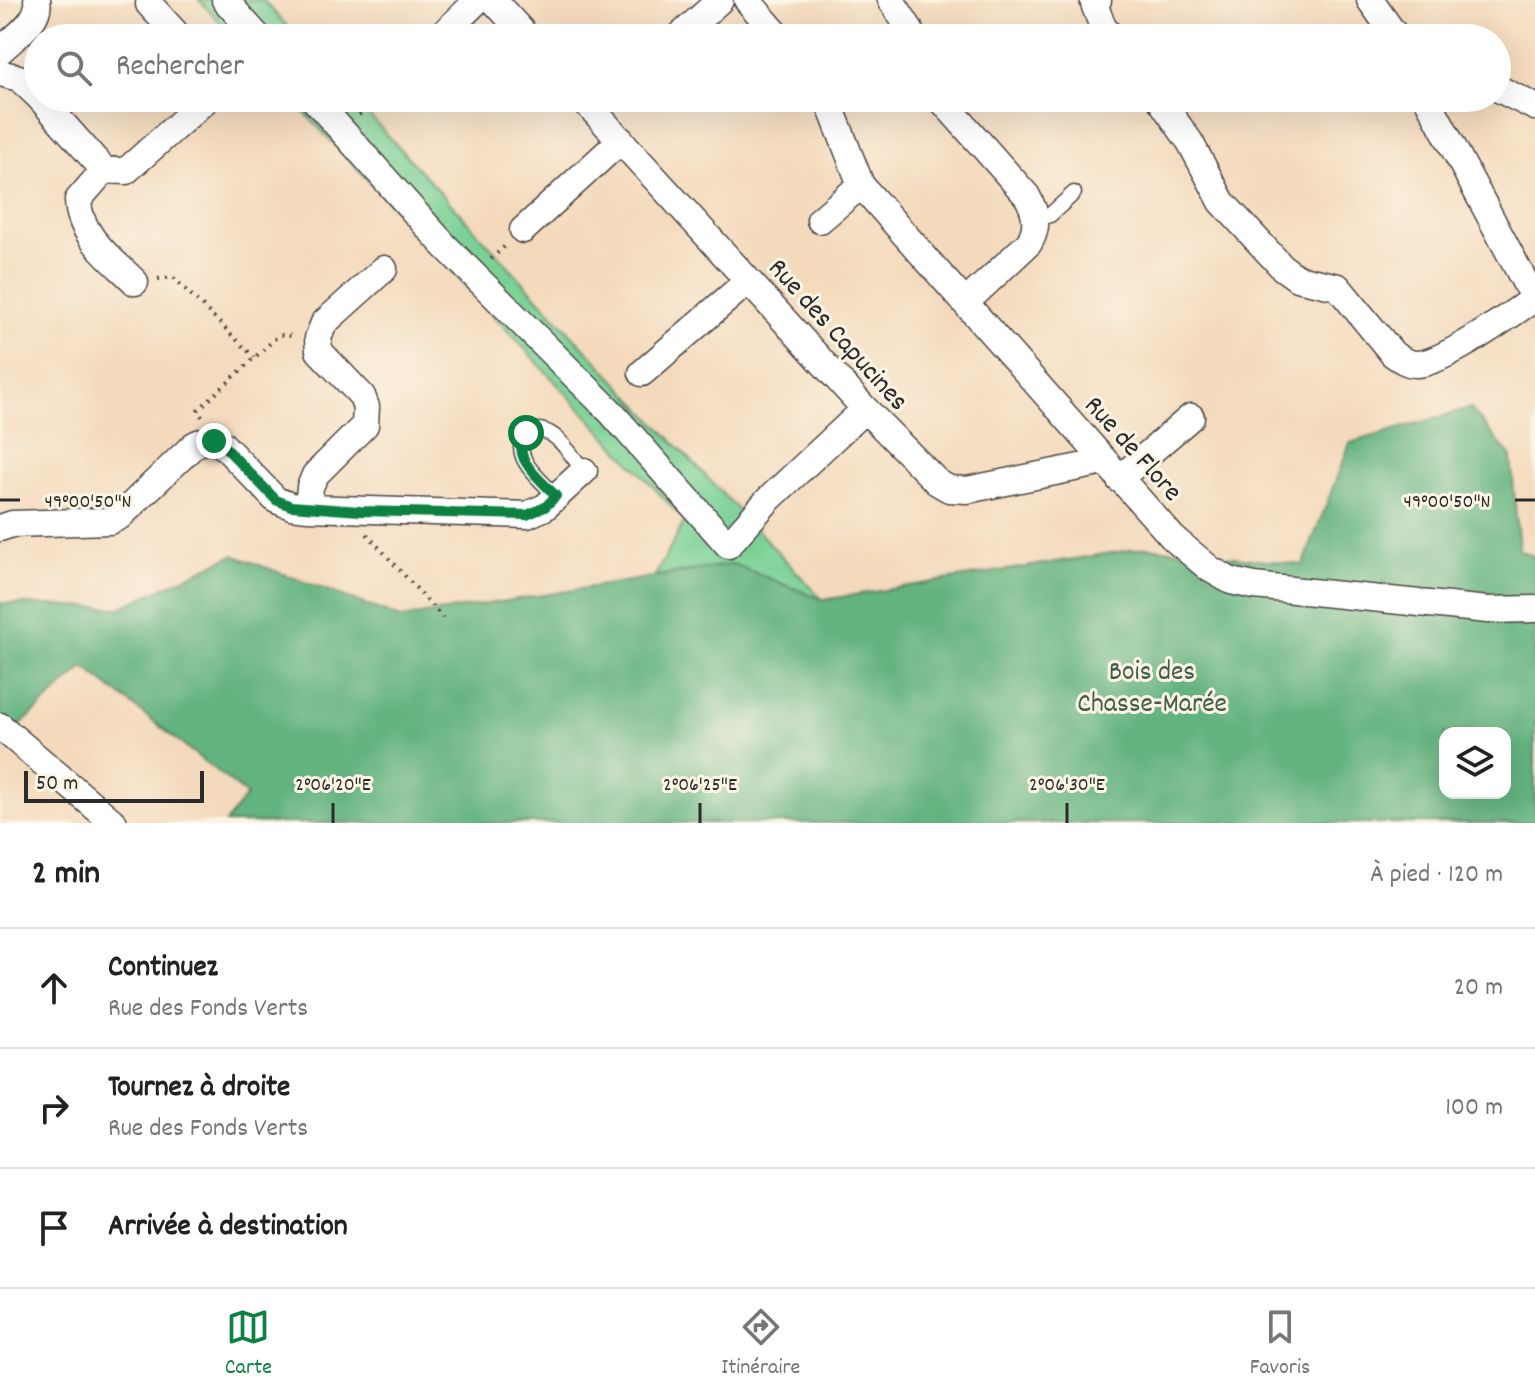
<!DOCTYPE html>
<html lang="fr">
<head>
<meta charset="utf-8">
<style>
  :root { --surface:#fff; --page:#f6f6f6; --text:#222; --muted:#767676; --line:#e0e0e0; --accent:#0b8043 }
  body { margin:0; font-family:Dekko,sans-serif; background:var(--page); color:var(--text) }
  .controls { position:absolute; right:24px; bottom:24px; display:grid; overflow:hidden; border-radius:16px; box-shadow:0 8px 32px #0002 }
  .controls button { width:72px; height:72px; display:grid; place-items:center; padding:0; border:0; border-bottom:2px solid var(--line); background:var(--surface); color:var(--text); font:40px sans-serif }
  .scale { position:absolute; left:24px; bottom:20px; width:180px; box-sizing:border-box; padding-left:8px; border:4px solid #2b2b2b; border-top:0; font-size:22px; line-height:28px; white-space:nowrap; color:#2b2b2b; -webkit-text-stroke:6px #fcf5e5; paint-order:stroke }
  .stop { position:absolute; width:24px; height:24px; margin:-18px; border:6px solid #0b8043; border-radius:50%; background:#fff }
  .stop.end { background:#0b8043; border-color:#fff; box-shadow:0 2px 8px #0008 }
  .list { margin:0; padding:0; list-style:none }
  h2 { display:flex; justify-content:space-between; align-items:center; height:104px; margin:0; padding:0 32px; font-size:34px }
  h2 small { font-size:26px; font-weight:400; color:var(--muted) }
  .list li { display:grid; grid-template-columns:52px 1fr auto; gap:24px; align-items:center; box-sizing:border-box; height:120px; padding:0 32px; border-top:2px solid var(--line) }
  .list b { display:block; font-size:30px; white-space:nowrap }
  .list p { margin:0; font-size:26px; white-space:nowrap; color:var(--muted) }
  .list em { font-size:26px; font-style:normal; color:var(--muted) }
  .icon { flex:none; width:44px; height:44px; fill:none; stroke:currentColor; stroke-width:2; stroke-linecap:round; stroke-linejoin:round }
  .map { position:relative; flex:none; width:1535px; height:823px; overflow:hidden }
  .search { position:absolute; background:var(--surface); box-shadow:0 8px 32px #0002; left:24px; right:24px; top:24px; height:88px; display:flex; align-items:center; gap:20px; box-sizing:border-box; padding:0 28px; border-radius:44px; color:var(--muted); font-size:30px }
  .sheet { height:464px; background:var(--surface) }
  nav { display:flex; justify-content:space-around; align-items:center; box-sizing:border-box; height:112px; border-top:2px solid var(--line); background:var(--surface); font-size:22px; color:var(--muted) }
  nav a { display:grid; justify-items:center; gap:4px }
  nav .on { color:var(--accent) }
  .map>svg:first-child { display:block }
  .green { fill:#7ad196; stroke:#527e60; stroke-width:2 }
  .forest { fill:#63b37f; stroke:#476f55; stroke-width:2; fill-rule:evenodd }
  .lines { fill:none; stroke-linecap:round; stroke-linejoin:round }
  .lane-casing { stroke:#494541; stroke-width:17 }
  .street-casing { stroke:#494541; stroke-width:29 }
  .path { stroke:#494541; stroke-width:4; stroke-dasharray:2 6; stroke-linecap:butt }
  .lane { stroke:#fff; stroke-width:14 }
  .street { stroke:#fff; stroke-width:26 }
  .route { stroke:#0b8043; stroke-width:10 }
  .ticks { fill:none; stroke:#2b2b2b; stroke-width:3 }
  .labels { text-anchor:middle; stroke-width:6; stroke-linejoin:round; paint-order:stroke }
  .street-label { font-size:28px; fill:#2b2b2b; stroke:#fcf5e5 }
  .park-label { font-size:28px; fill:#435d4b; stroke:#fcf5e5 }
  .ticks-label { font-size:20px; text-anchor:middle; fill:#2b2b2b; stroke:#fcf5e5; stroke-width:6; stroke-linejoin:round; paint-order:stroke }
</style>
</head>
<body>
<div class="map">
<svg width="1535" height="823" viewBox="0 0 1535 823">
  <rect width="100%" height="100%" fill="#fcf5e5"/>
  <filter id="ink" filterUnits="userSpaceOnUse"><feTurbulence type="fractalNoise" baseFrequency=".0125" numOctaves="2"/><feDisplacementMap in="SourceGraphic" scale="16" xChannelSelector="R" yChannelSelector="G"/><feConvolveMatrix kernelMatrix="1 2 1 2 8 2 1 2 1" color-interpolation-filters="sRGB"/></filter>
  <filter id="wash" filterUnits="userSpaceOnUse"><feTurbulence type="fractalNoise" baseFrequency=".006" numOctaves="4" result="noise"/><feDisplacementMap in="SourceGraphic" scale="32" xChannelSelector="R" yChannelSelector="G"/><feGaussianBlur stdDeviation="1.8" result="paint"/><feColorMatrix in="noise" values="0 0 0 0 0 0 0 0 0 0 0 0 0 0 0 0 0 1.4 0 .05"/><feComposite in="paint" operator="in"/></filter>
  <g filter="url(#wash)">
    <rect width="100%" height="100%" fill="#f4dabd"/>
    <path class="green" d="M 199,0 L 263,0 L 298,38 L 235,38 Z
      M 291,98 L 353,98 L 575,338 L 823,600 L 733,564 L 655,576 L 685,521 Z"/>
    <path class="forest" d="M 1470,408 L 1511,457 L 1519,550 L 1535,557 L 1535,823 L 225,823 L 247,795 L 84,667 L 14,731 L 0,716 L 0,603 L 120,608 L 233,555 L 401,618 L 733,564 L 823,600 L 1148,547 L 1303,565 L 1350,443 ZM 1445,733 L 1505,733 L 1505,793 L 1445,793 Z"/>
  </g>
  <g filter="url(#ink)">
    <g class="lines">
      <g class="lane-casing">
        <path id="lane" d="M 1036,219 L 1050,215 L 1074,193
          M 556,496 C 541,480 509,457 526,433 C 552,420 569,453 584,471"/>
      </g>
      <g class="street-casing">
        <path id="street" d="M 225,0 L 259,38
          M 493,0 L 528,38
          M 747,0 L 780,38
          M 891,0 L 909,28 L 912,38
          M 1098,0 L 1094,4 L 1103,27 L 1112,38
          M 1370,0 L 1397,38
          M 149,4 L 180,38
          M 439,38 L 478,0
          M 678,38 L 720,0
          M 0,51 C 13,38 42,20 37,0
          M 0,73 L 19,78 L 38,96
          M 1497,88 L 1535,107
          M 40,98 L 104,170 L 78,200 C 79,236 111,258 135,282
          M 313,98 L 444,245 L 609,410 L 728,545 L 768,500 L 865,409
          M 582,98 L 865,409 L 937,482 L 949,489 L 967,490 L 1104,462
          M 827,98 L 861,185 L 1173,538 L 1210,569 L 1231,581 L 1254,586 L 1488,610 L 1535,609
          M 940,98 L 1027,196 C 1036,212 1039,226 1029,243 L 966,302
          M 1159,98 L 1190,142 L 1222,202 L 1282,267 L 1297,278 L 1338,287 L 1393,354 C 1400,359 1407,364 1416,364 C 1443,364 1509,315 1534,299
          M 1427,98 L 1535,301
          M 104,170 L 126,171 L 208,98
          M 820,220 L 861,185
          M 523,230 L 621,140
          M 642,373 L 748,281
          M 1119,479 L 1191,417
          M 308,508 L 310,487 L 315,475 L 365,425 L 366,407 L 362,396 L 319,351 L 318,338 L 324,323 L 384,269
          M 0,528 L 12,524 L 110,521 L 120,516 L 194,445 C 205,439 212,440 223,445 L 276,500 L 291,506 L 308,508 L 527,515 L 545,507 L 584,471
          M 0,726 L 114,823"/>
      </g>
      <path class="path" d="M 359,115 L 378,98
        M 491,259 L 505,246
        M 158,279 L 173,277 L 254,357
        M 202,417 L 198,410 L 279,335 L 296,336
        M 367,534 L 443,618"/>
      <use href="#lane" class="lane"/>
      <use href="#street" class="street"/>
    </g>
  </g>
  <g class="lines" filter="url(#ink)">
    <path class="route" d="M 214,441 L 223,445 L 276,500 L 291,506 L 360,511 L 527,515 L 545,507 L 556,496 C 541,480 509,457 526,433"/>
  </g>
  <path class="ticks" d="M 0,500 L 20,500M 1515,500 L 1535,500M 333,803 L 333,823M 700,803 L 700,823M 1067,803 L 1067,823"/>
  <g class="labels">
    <g class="street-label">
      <text transform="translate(840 333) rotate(48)" y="10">Rue des Capucines</text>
      <text transform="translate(1135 447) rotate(48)" y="10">Rue de Flore</text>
    </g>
    <g class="park-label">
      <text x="1152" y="679">Bois des<tspan x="1152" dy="32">Chasse-Marée</tspan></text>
    </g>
  </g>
  <g class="ticks-label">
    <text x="88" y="507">49°00'50"N</text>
    <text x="1447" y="507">49°00'50"N</text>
    <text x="333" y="790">2°06'20"E</text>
    <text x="700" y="790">2°06'25"E</text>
    <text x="1067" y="790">2°06'30"E</text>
  </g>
</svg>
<div class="controls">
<button><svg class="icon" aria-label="layers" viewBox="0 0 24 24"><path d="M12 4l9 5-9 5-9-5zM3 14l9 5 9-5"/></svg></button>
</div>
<div class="scale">50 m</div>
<div class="stop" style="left:526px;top:433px"></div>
<div class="stop end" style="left:214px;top:441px"></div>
<div class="search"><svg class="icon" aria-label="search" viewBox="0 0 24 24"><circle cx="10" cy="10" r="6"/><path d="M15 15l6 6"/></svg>Rechercher</div>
</div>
<section class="sheet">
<h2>2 min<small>À pied · 120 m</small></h2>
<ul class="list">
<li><svg class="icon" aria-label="ahead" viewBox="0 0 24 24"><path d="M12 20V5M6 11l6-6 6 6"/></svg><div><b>Continuez</b><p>Rue des Fonds Verts</p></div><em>20 m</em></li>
<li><svg class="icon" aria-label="right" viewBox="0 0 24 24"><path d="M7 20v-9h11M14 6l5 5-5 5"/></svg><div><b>Tournez à droite</b><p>Rue des Fonds Verts</p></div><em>100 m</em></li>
<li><svg class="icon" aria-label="arrive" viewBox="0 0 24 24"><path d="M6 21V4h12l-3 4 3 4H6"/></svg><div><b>Arrivée à destination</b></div></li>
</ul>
</section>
<nav>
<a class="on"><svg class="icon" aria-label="map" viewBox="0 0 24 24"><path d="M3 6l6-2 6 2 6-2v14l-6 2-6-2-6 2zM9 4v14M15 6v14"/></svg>Carte</a>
<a><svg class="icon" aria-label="directions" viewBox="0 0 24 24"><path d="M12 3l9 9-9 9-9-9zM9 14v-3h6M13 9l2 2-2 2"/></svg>Itinéraire</a>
<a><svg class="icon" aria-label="saved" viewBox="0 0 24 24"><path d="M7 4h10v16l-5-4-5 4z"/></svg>Favoris</a>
</nav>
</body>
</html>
